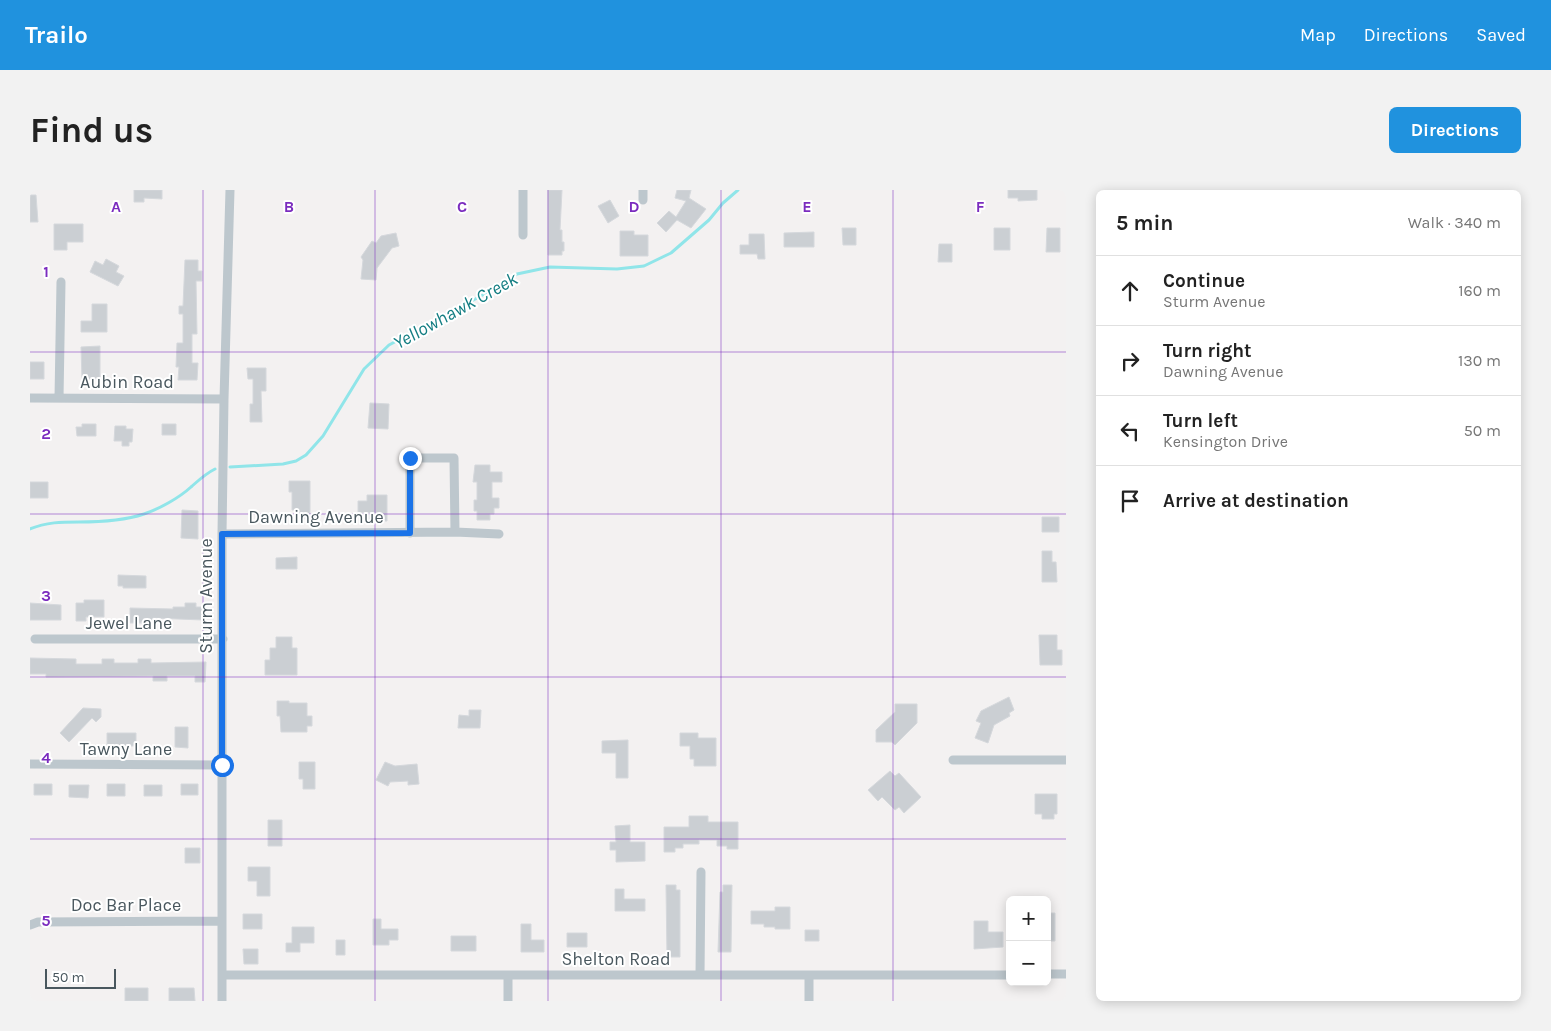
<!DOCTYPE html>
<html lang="en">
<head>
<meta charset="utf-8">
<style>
  :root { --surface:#fff; --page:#f2f2f2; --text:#222; --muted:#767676; --line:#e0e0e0; --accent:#2092de }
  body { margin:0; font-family:Karla,sans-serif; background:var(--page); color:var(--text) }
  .controls { position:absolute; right:15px; bottom:15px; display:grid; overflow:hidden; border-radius:8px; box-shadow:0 2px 12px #0003 }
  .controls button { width:45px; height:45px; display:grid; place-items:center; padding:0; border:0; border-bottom:1px solid var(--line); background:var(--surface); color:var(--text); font:25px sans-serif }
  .scale { position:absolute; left:15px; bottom:12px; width:71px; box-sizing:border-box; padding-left:5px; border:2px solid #49575e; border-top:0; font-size:14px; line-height:18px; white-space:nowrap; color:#49575e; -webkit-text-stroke:4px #fff; paint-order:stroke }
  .stop { position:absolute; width:15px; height:15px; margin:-11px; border:4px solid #1a73e8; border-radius:50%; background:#fff }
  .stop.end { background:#1a73e8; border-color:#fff; box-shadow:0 1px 5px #0008 }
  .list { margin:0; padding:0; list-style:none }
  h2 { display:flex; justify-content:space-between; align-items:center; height:65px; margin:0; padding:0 20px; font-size:21px }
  h2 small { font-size:16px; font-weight:400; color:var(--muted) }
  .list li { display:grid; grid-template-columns:32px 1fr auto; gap:15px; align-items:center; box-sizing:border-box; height:70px; padding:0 20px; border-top:1px solid var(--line) }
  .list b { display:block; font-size:19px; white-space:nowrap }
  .list p { margin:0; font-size:16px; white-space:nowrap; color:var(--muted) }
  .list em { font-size:16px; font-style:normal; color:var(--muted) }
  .icon { flex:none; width:28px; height:28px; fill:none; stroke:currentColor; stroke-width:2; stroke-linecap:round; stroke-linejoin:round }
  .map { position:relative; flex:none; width:1036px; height:811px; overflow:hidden; border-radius:8px }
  header { display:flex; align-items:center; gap:30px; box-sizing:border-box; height:70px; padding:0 25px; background:var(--accent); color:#fff }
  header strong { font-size:24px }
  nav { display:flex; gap:28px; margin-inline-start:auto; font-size:18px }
  .intro { display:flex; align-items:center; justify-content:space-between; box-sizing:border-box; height:120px; padding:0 30px }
  h1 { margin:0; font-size:35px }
  .button { padding:12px 22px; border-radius:8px; background:var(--accent); color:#fff; font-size:18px; font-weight:700 }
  main { display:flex; gap:30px; padding:0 30px }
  aside { flex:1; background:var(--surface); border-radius:8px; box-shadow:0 2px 12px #0003 }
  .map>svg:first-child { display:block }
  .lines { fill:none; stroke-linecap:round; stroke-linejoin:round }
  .stream { stroke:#90e5e9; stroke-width:3 }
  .building { fill:#cbcfd3; stroke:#d5d8dc }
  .minor { stroke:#bdc7cd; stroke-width:9 }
  .route { stroke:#1a73e8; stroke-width:6 }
  .grid { fill:none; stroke:#7b2cbf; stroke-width:1; stroke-opacity:0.55 }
  .labels { text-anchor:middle; stroke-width:4; stroke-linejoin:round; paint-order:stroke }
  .street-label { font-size:18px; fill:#49575e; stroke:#fff }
  .water-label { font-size:19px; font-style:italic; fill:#127d82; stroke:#fff }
  .grid-label { font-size:16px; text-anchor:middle; font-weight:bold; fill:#7b2cbf; stroke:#fff; stroke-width:4; stroke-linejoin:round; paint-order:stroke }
</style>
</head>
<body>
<header>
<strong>Trailo</strong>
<nav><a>Map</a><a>Directions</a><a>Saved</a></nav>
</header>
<div class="intro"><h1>Find us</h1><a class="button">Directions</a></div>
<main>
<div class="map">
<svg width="1036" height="811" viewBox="0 0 1036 811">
  <rect width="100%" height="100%" fill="#f3f1f1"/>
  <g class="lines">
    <path class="stream" d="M 200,277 L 253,274 L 266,271 L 276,265 L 293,246 L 334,179 L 359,155 L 449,107 L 487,84 L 520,77 L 587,79 L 614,76 L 641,63 L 679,30 L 693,13 L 708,0
      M 0,339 C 16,332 32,332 49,332 C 71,332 93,331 114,324 C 129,319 149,308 161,297 C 169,290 175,284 185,279"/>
  </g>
  <path class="building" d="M 104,0 L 132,0 L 132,9 L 114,8 L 114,12 L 104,12 Z
    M 518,0 L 532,0 L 530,40 L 532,40 L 532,52 L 534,52 L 534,61 L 532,61 L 532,65 L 518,65 Z
    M 647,0 L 661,0 L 659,8 L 676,19 L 661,38 L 647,30 L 636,42 L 627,33 L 639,21 L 646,27 L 656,11 L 645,8 Z
    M 978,0 L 1007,0 L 1007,10 L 988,11 L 988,8 L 978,8 Z
    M 0,5 L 6,5 L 8,32 L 0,32 Z
    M 580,10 L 589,26 L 578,33 L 568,16 Z
    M 24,34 L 53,34 L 53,52 L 37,52 L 37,60 L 24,60 Z
    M 812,38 L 826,38 L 826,55 L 813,55 Z
    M 964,38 L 980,38 L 980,60 L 964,60 Z
    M 1017,38 L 1030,38 L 1030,62 L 1016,62 Z
    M 590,41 L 604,41 L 604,45 L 618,45 L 618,66 L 590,66 Z
    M 784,42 L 784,57 L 754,57 L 754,43 Z
    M 366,43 L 369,56 L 362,58 L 347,78 L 346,90 L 331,89 L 333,70 L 331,67 L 342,51 L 346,53 L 351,46 Z
    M 719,44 L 734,44 L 735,69 L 728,69 L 727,64 L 710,64 L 710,55 L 719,55 Z
    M 909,54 L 922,54 L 922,72 L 908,72 Z
    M 76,69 L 89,76 L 86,82 L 94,86 L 88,96 L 60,82 L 65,71 L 73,75 Z
    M 155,70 L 168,70 L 168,81 L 172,81 L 172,91 L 166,91 L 167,144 L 162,144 L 162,173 L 168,173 L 167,190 L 148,190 L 149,177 L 146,177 L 147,153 L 153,153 L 153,124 L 149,124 L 149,116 L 153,116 Z
    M 62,114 L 77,114 L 77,142 L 51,142 L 51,131 L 62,131 Z
    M 70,156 L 70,189 L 52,189 L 51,157 Z
    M 0,172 L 14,172 L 14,189 L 0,189 Z
    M 217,178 L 236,178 L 236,201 L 231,201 L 232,232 L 220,232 L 220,214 L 223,214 L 223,189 L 218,189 Z
    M 340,213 L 359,214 L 358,239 L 338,238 Z
    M 52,234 L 66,234 L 66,246 L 47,246 L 46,237 L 52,237 Z
    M 132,234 L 146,234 L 146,245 L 132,245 Z
    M 85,236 L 96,236 L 96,239 L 103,239 L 102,252 L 99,252 L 99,256 L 92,256 L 92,251 L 84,251 Z
    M 445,275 L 460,275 L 460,282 L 472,282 L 472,292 L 462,292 L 462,308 L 469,308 L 469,318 L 464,318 L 464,324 L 460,324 L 460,330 L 447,330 L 447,321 L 444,321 L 444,310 L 447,310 L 447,292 L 443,292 Z
    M 259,291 L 280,291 L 280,329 L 268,329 L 268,320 L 262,320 L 262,302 L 259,302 Z
    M 0,292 L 18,292 L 18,308 L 0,308 Z
    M 337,305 L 357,305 L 357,331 L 337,331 L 337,323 L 328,323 L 328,311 L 337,311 Z
    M 152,320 L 168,321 L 168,349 L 151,348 Z
    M 1012,327 L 1029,327 L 1029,342 L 1012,342 Z
    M 1012,361 L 1022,361 L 1022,372 L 1026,372 L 1027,392 L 1012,392 Z
    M 267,367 L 267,379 L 246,379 L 246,368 Z
    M 88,385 L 116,386 L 116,398 L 93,398 L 93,396 L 88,396 Z
    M 54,410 L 74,410 L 74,427 L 56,427 L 56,431 L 46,431 L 46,413 L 54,413 Z
    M 0,413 L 31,415 L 31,430 L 0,430 Z
    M 155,413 L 166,413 L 166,417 L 173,417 L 173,430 L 123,428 L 123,433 L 100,433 L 100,418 L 143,419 L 143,417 L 155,417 Z
    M 1009,445 L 1027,445 L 1027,460 L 1032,460 L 1032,475 L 1010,475 Z
    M 246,447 L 262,447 L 262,458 L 267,458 L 267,485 L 235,485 L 235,470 L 240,470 L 240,458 L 246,458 Z
    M 0,468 L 46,469 L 46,474 L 72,474 L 72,469 L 84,469 L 84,473 L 108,473 L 108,469 L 121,469 L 121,473 L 176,472 L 175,492 L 165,492 L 165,486 L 137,486 L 137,491 L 123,491 L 123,486 L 16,487 L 16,484 L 0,484 Z
    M 979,507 L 984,520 L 979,523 L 980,526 L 964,535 L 958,553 L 945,548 L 951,533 L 946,531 L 951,521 Z
    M 247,511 L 259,511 L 259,513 L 277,513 L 277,526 L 282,526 L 282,536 L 277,536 L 277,542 L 251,542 L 250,526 L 247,526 Z
    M 865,514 L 887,514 L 887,533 L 865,555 L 862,552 L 846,552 L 846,540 L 865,522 Z
    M 53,518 L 71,519 L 71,527 L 66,532 L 62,528 L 39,552 L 30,543 Z
    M 439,520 L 451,520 L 450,538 L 428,538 L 429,525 L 439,526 Z
    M 145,537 L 158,537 L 158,558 L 145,557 Z
    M 77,543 L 106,543 L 106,556 L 77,556 Z
    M 650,543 L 668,543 L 668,548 L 686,548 L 686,576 L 664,576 L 664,569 L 660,569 L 660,556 L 650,556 Z
    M 598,550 L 598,588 L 586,588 L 586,563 L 572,563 L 572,551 Z
    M 269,572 L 285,572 L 285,599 L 273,599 L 273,589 L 269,589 Z
    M 355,572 L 365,576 L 387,574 L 389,594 L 378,595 L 378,591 L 360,592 L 358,596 L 346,590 Z
    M 860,581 L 865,586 L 869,583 L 891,607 L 874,623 L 869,617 L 865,620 L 852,607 L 848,611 L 838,600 Z
    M 4,594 L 22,594 L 22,605 L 4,605 Z
    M 77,594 L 95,594 L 95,606 L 77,606 Z
    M 151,594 L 168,594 L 168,605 L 151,605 Z
    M 39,595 L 59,595 L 58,608 L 39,607 Z
    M 114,595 L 132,595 L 132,606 L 114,606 Z
    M 1005,604 L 1027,604 L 1027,624 L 1024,624 L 1024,629 L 1012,629 L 1012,624 L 1005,624 Z
    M 659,626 L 678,626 L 678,632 L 708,632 L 708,659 L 697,659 L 697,656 L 687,656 L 687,650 L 669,650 L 669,654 L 653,654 L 653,658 L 645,658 L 645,662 L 634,662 L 634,637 L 659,637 Z
    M 238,630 L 252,630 L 252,656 L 238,656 Z
    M 600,635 L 600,652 L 615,652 L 615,671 L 586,672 L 586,660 L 580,660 L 580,652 L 586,652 L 585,636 Z
    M 155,658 L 170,658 L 170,673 L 155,673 Z
    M 218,677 L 240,677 L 240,706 L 227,706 L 227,691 L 218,691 Z
    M 636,695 L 646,695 L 646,700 L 650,700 L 650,767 L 637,767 Z
    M 693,695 L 702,695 L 701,762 L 688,762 L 690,702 L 693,702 Z
    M 585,699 L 594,699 L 594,709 L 615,709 L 615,721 L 585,721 Z
    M 745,717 L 760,717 L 760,739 L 745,739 L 745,737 L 734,737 L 734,734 L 721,734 L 721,721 L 745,721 Z
    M 1017,723 L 1025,723 L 1025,751 L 1017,751 Z
    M 213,724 L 232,724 L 232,739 L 213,739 Z
    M 343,729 L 351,729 L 351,739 L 368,739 L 368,750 L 359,750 L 359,755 L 343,755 Z
    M 944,731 L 958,731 L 958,742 L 973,742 L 973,757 L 944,759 Z
    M 491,734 L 501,734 L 501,750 L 514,750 L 514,762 L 491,762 Z
    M 262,737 L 284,737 L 284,753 L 270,753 L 270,762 L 256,762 L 256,753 L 262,753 Z
    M 775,740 L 789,740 L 789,751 L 775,751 Z
    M 537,743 L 557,743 L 557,757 L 537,757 Z
    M 421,746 L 446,746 L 446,761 L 421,761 Z
    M 306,750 L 315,750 L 315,765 L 306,765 Z
    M 213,759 L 228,759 L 228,774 L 214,774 Z
    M 95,798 L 118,798 L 118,811 L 95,811 Z
    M 139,798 L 164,798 L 165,811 L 139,811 Z"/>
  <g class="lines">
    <path class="minor" d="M 613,0 L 613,10
      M 493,45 L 493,0
      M 0,208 L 194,209
      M 29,208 L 31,92
      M 380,343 L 380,268 L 424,268 L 425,342
      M 192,344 L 425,342 L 469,344
      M 5,449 L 193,449
      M 923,570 L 1036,570
      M 0,574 L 192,575
      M 0,735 L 8,732 L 192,731
      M 1017,784 L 1036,784
      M 192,785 L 980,785
      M 478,785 L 478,811
      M 670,785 L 671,682
      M 192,811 L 192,344 L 194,209 L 200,0
      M 779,811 L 779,785"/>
  </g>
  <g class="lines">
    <path class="route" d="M 192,575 L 192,344 L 380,343 L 380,268"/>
  </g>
  <path class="grid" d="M 173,0 L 173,811M 345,0 L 345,811M 518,0 L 518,811M 691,0 L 691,811M 863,0 L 863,811M 0,162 L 1036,162M 0,324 L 1036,324M 0,487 L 1036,487M 0,649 L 1036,649"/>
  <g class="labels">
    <g class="street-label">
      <text x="97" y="198">Aubin Road</text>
      <text x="286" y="333">Dawning Avenue</text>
      <text transform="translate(176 406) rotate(-90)" y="6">Sturm Avenue</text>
      <text x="99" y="439">Jewel Lane</text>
      <text x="96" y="565">Tawny Lane</text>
      <text x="96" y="721">Doc Bar Place</text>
      <text x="586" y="775">Shelton Road</text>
    </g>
    <g class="water-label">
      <text transform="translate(425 120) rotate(-29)" y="7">Yellowhawk Creek</text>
    </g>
  </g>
  <g class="grid-label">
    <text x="86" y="22">A</text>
    <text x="259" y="22">B</text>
    <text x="432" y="22">C</text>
    <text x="604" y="22">D</text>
    <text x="777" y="22">E</text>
    <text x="950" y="22">F</text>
    <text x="16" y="87">1</text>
    <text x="16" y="249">2</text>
    <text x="16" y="411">3</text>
    <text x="16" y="573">4</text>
    <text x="16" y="736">5</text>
  </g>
</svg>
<div class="controls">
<button>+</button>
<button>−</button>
</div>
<div class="scale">50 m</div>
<div class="stop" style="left:192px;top:575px"></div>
<div class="stop end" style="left:380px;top:268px"></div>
</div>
<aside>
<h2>5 min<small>Walk · 340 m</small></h2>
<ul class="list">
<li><svg class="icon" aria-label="ahead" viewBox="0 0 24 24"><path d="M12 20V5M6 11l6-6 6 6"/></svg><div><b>Continue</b><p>Sturm Avenue</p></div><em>160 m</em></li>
<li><svg class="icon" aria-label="right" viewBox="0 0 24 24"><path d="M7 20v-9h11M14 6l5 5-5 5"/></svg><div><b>Turn right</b><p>Dawning Avenue</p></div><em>130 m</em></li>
<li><svg class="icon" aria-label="left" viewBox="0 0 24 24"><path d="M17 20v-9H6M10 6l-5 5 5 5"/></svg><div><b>Turn left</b><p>Kensington Drive</p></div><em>50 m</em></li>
<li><svg class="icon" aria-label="arrive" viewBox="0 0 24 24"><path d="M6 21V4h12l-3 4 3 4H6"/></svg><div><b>Arrive at destination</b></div></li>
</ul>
</aside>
</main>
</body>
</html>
